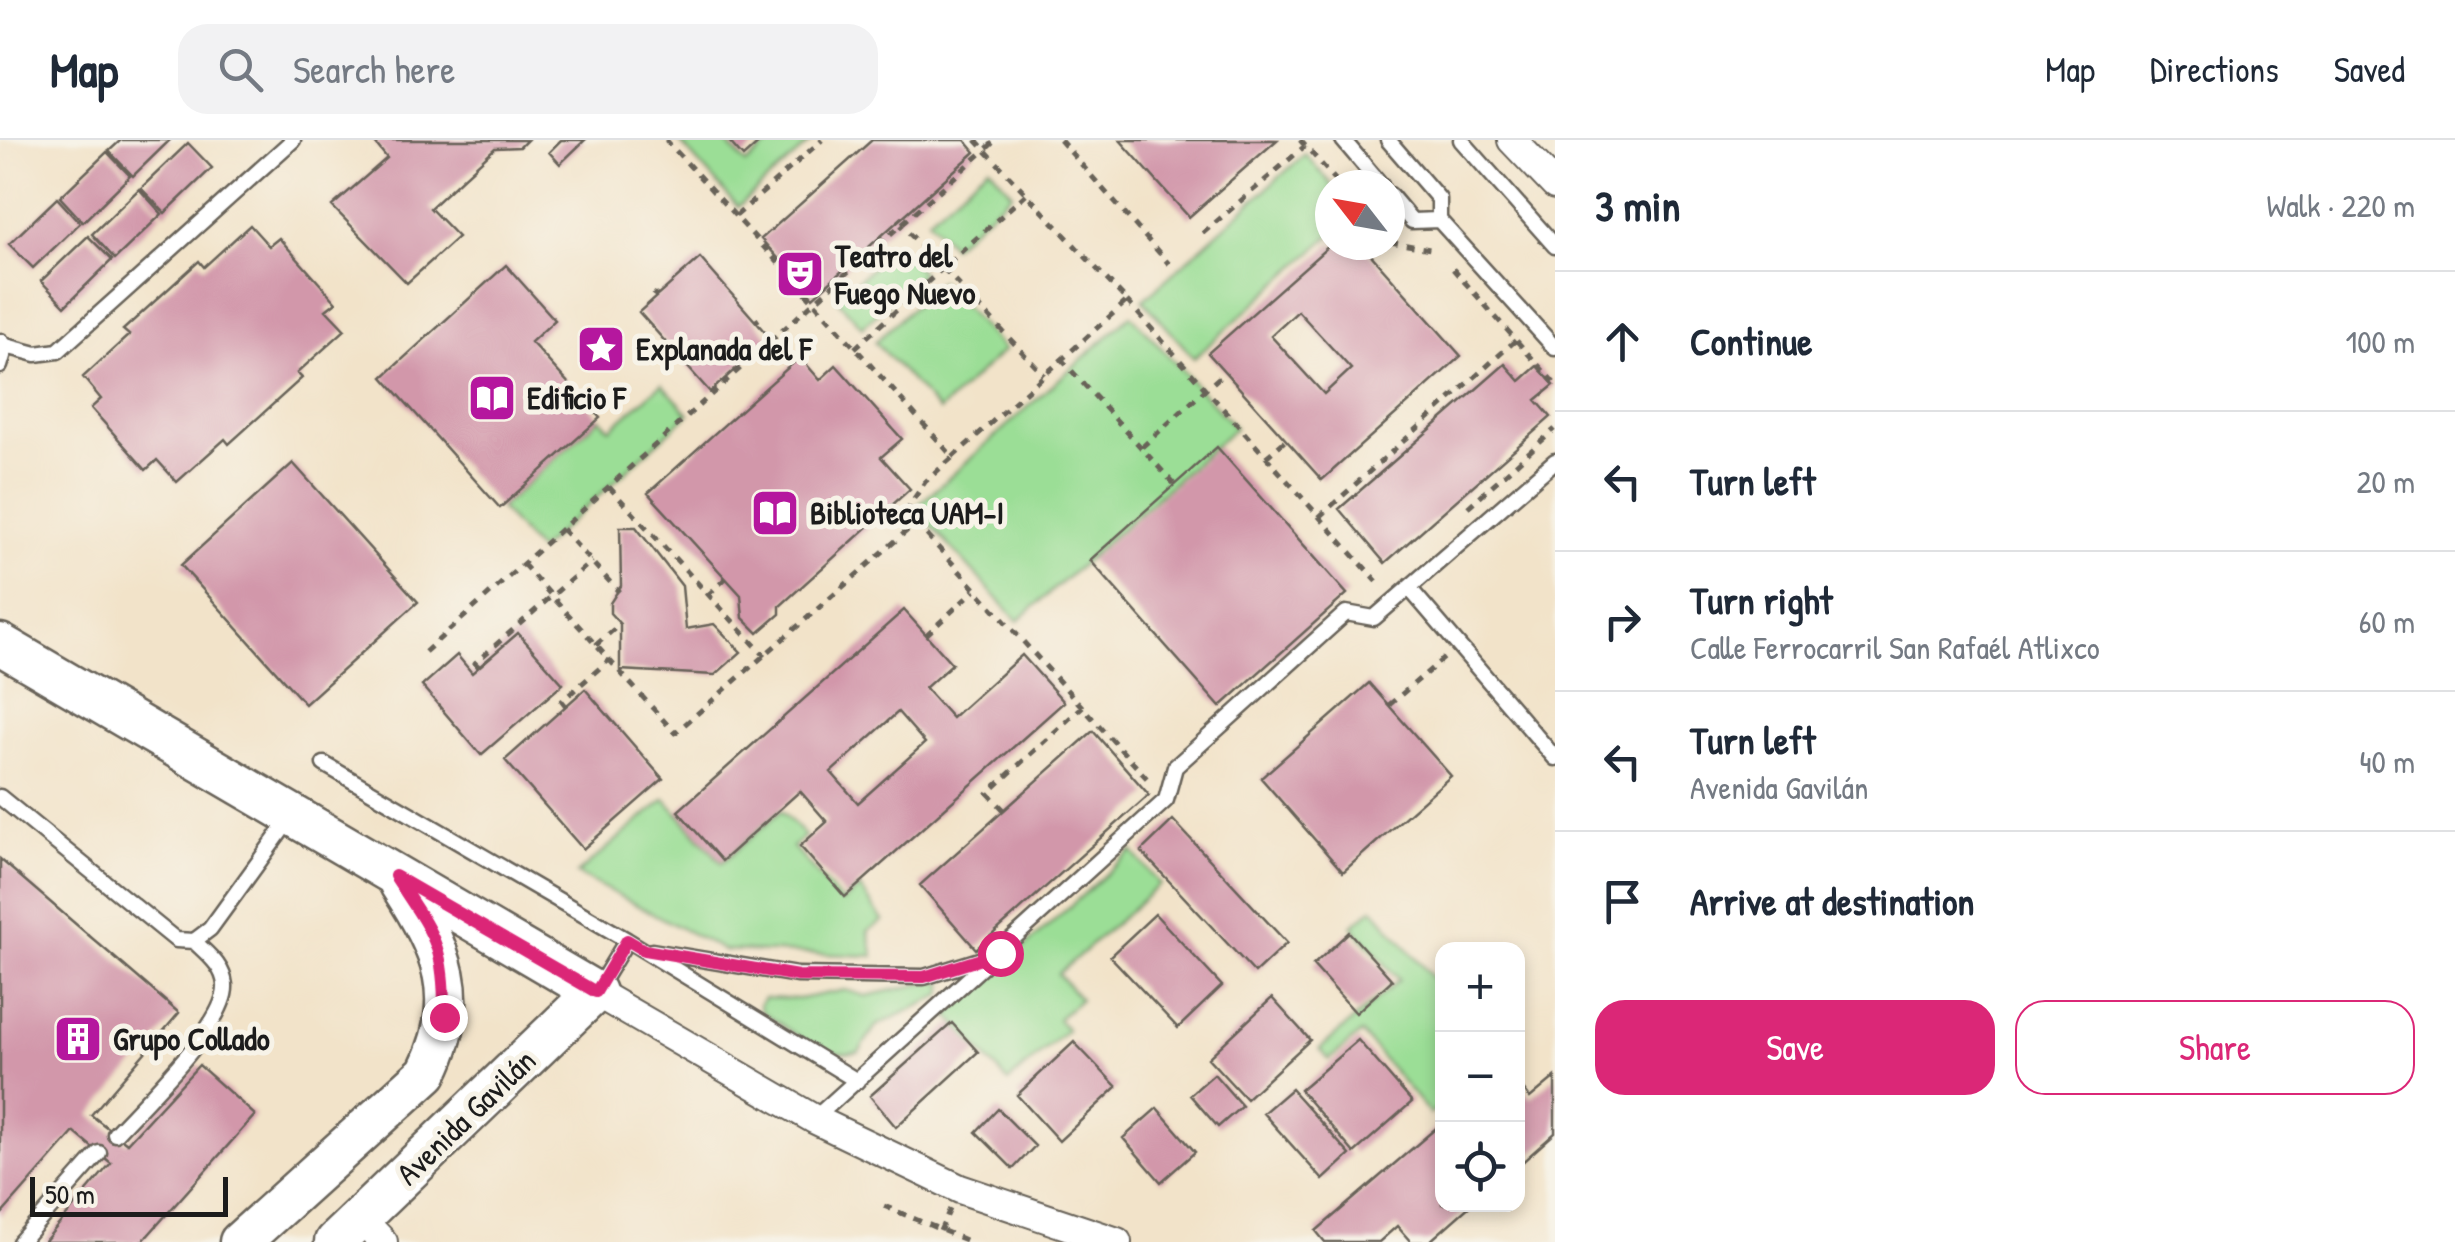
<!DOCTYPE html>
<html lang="en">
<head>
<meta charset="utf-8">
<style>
  :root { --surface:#fff; --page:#f2f2f3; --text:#1f2937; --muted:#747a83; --line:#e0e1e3; --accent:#db2777 }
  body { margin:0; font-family:"Patrick Hand",sans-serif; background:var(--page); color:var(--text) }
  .controls { position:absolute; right:30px; bottom:30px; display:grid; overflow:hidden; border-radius:20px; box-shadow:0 5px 15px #0003 }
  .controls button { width:90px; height:90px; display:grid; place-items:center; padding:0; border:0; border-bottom:2px solid var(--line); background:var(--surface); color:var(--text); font:50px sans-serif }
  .compass { position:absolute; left:1315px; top:30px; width:90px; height:90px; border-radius:50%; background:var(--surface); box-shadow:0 5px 15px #0003; rotate:301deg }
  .scale { position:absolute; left:30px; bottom:25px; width:198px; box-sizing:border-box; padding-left:10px; border:5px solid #1c1c1c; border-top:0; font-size:28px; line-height:35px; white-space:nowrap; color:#1c1c1c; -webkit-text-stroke:8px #f7f3e8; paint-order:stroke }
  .stop { position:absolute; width:30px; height:30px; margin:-22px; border:8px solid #db2777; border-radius:50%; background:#fff }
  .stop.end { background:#db2777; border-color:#fff; box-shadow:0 2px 10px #0008 }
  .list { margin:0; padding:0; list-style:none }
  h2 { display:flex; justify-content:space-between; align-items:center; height:130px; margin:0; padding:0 40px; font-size:42px }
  h2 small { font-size:32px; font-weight:400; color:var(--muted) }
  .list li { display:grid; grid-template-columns:65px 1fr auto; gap:30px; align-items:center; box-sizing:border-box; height:140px; padding:0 40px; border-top:2px solid var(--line) }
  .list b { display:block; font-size:38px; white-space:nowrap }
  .list p { margin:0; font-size:32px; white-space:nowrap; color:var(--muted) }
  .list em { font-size:32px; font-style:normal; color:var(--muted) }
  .actions { display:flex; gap:20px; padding:30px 40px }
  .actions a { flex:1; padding:22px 0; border:2px solid var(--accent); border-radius:30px; text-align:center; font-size:35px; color:var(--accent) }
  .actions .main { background:var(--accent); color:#fff }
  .icon { flex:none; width:55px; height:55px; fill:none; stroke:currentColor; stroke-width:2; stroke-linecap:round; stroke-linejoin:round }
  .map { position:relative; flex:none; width:1555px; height:1102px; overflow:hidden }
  header { display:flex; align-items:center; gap:60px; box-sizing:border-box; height:140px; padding:0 50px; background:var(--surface); border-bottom:2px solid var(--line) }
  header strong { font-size:48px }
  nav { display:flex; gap:55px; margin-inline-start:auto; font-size:35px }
  .search { width:700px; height:90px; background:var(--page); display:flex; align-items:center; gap:25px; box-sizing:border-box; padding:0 35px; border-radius:30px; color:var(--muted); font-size:38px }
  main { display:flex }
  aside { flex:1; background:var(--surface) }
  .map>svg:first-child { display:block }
  .green { fill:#9bde96; stroke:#5c7d59; stroke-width:2.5 }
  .building { fill:#d297aa; fill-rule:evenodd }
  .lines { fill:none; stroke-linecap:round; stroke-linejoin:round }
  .service-casing { stroke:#676259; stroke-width:19 }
  .minor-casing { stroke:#676259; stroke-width:32 }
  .secondary-casing { stroke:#676259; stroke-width:45 }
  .path { stroke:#676259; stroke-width:5; stroke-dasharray:8 8; stroke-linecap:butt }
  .service { stroke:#fff; stroke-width:14 }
  .minor { stroke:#fff; stroke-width:28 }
  .secondary { stroke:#fff; stroke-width:40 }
  .route { stroke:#db2777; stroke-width:12 }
  .labels { text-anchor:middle; stroke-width:10; stroke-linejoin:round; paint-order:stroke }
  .poi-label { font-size:32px; font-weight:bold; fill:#1c1c1c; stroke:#f7f3e8; text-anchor:start }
  .street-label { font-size:32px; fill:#1c1c1c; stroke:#f7f3e8 }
</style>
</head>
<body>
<header>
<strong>Map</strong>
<div class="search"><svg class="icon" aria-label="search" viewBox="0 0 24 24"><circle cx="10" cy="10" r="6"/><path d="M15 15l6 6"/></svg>Search here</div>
<nav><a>Map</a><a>Directions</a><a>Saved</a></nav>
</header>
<main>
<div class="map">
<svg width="1555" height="1102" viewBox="0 0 1555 1102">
  <rect width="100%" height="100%" fill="#f7f3e8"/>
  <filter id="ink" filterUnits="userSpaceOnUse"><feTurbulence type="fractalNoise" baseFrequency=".01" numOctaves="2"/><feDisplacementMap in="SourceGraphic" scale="20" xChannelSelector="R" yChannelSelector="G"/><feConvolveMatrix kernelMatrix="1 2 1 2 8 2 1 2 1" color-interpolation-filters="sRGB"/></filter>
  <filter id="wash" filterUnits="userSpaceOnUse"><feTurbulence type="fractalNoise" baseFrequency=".0048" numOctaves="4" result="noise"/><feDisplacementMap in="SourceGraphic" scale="40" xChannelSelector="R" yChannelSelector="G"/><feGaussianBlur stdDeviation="2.25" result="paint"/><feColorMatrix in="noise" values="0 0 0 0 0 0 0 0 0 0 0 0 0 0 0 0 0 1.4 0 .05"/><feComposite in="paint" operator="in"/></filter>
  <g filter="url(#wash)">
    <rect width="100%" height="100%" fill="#f2e3c9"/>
    <path class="green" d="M 678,0 L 724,0 L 746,24 L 774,0 L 813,0 L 738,67 Z
      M 1305,14 L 1332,45 L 1330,96 L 1194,218 L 1143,160 Z
      M 989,26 L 1012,53 L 952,106 L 928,79 Z
      M 897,105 L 922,133 L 862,187 L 837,159 Z
      M 940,141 L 1004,210 L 939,271 L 875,202 Z
      M 1131,175 L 1235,288 L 1018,481 L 915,368 Z
      M 662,244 L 689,274 L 538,411 L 500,368 L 600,278 L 610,289 Z
      M 665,659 L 722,723 L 781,671 L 805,696 L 793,707 L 842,762 L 860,748 L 883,781 L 868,791 L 874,816 L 723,810 L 577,734 Z
      M 1132,711 L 1160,744 L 1058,834 L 1080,859 L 1058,879 L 1067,890 L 1008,942 L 948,875 Z
      M 1373,768 L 1442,849 L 1442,963 L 1430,974 L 1361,893 L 1329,920 L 1320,909 L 1399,840 L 1352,786 Z
      M 936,841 L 944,844 L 942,855 L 876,886 L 859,912 C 823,920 790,890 761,871 L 759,865 L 764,858 L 799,859 L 845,850 L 866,856 Z"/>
    <g id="blocks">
      <path class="building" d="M 121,0 L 170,0 L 133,36 L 109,11 Z
        M 380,0 L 527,0 L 520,7 L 495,8 L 430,68 L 458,97 L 407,143 L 332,66 L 387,18 L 375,3 Z
        M 561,0 L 585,0 L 560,24 L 549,12 Z
        M 728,0 L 762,0 L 743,17 Z
        M 872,0 L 965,0 L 975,12 L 813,157 L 761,99 Z
        M 1120,0 L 1277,0 L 1189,77 Z
        M 188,3 L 212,28 L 165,73 L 141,48 Z
        M 107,12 L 130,36 L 83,82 L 60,57 Z
        M 139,49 L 162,74 L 115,119 L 92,94 Z
        M 57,58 L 80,83 L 33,128 L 9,104 Z
        M 250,85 L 269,106 L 279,98 L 336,162 L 326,170 L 345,190 L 297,233 L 302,238 L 229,304 L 225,299 L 177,342 L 157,320 L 146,330 L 91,268 L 101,259 L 83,237 L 129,195 L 123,190 L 199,121 L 204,127 Z
        M 88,96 L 112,120 L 65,166 L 41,141 Z
        M 1330,105 L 1362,105 L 1461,216 L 1322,340 L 1208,213 ZM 1298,171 L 1351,229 L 1324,254 L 1271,196 Z
        M 700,118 L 770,198 L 710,252 L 639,172 Z
        M 506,125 L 555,180 L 531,202 L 600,278 L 500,368 L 383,237 Z
        M 800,217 L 820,240 L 836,225 L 902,299 L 881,317 L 910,349 L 780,466 L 780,474 L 758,493 L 743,478 L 741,455 L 648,353 Z
        M 1505,224 L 1520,241 L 1537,226 L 1554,245 L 1536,260 L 1551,277 L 1385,423 L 1339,369 Z
        M 1217,307 L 1347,454 L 1220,567 L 1090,420 Z
        M 293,323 L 418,462 L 305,564 L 181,425 Z
        M 620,387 L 636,387 L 682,446 L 686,489 L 714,484 L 741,512 L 715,535 L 620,530 L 620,484 L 610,473 L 610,463 L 621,446 Z
        M 904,470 L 952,524 L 925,548 L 952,578 L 1022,515 L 1064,562 L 845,757 L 800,706 L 827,682 L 800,651 L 722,721 L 678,671 ZM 898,572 L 925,603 L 858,663 L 831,632 Z
        M 518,493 L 563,544 L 481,615 L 422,546 L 457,515 L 472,533 Z
        M 1369,543 L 1451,636 L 1343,732 L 1261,638 Z
        M 585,549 L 663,639 L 583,709 L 505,620 Z
        M 1093,591 L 1149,655 L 976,809 L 920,745 Z
        M 1173,680 L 1287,803 L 1255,833 L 1141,711 Z
        M 0,719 L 179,873 L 91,975 L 127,1003 L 199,925 L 255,975 L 142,1102 L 44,1102 L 111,1023 L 74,992 L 0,1076 Z
        M 1155,774 L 1222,846 L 1178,888 L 1110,816 Z
        M 1349,792 L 1392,840 L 1356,873 L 1313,825 Z
        M 1272,858 L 1310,900 L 1246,959 L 1208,918 Z
        M 952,883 L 978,912 L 896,987 L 870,956 Z
        M 1358,900 L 1412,962 L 1354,1013 L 1300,950 Z
        M 1074,902 L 1117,947 L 1059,1001 L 1017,955 Z
        M 1214,934 L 1242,966 L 1218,987 L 1190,955 Z
        M 1555,937 L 1555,993 L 1518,1026 L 1518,943 L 1530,958 Z
        M 1291,949 L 1350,1015 L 1323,1040 L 1263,973 Z
        M 1157,968 L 1195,1012 L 1161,1042 L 1123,998 Z
        M 998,969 L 1035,1006 L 1013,1029 L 976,992 Z
        M 1442,983 L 1442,1064 L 1472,1064 L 1429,1102 L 1411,1102 L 1397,1086 L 1379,1102 L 1325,1102 L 1316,1091 Z"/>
    </g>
  </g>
  <g filter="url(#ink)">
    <use href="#blocks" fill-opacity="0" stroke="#676259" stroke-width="2.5"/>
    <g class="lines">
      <g class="service-casing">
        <path id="service" d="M 1343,0 L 1381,45
          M 1388,0 L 1439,59 L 1439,80 L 1555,208
          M 1461,0 L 1555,106
          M 1390,55 L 1412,81 L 1439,80
          M 6,206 L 36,214 L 58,211 L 293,0
          M 0,226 L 6,206 L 1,201
          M 1410,449 L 1555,618
          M 324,624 L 627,800 L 857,941
          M 0,657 L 176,800 L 194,801 L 210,789 L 292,676
          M 652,811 L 797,835 L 924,837 L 995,815
          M 596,851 L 627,800
          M 814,979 L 1166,660 L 1175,627 L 1346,473 L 1374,478 L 1555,321
          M 115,994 C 141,965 228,883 225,845 C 223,825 207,814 194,801
          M 20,1102 L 99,1013"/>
      </g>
      <g class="minor-casing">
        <path id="minor" d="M 1512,0 L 1555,45
          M 595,852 L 814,979 L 960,1049 L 1117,1102
          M 361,1079 L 383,1102"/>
      </g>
      <g class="secondary-casing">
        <path id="secondary" d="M 0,504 L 595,852 L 335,1102
          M 240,1102 L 427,933 C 465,858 442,809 400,744"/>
      </g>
      <path class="path" d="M 976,0 L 985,10 L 996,0
        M 1060,0 L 1169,124
        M 1300,0 L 1340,45
        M 1026,54 L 943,128 L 1044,235
        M 736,76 L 822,0
        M 1203,93 L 1305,6
        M 1390,102 L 1436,110
        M 1453,129 L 1555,244
        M 653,153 L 657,156
        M 1127,161 L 1381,446
        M 756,181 L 759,179
        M 855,208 L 943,128 L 901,85
        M 671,217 L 675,213
        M 1061,219 L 1175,345
        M 1142,307 L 1225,232
        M 1266,317 L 1286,300
        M 609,347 L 765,516
        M 1468,367 L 1555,289
        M 1319,377 L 1516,200
        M 916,383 L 1152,644
        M 562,389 L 619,452
        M 523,424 L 675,593 L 916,383 L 907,369 L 925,342 L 953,317 L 814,162 L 985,10 L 1127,161 L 953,317
        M 708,455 L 726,438
        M 926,495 L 975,450
        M 596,505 L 620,484
        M 425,512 L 814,162 L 666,0
        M 479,527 L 475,523 L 592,421
        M 1389,565 L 1444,518
        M 566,566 L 562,561 L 609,520
        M 1004,670 L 988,653 L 1083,566
        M 884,1066 L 970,1102
        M 940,1091 L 950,1069"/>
      <use href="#service" class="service"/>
      <use href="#minor" class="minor"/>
      <use href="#secondary" class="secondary"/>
    </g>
  </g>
  <g class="lines" filter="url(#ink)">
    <path class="route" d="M 444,877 C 445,804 434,796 395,736 L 596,852 L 627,800 L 644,810 L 798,836 L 924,837 L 1000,813"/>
  </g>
  <defs>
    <g id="theatre-square" transform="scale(2.5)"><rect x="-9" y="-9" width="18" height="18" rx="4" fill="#b5179e" stroke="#f7f3e8"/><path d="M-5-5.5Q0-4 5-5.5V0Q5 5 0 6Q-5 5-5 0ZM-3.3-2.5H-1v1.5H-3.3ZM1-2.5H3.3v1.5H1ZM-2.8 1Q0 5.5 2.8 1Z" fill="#fff"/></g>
    <g id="sight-square" transform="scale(2.5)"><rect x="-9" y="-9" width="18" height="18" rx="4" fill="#b5179e" stroke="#f7f3e8"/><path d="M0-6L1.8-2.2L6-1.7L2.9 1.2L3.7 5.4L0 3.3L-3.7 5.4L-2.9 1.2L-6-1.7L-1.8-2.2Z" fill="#fff"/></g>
    <g id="library-square" transform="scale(2.5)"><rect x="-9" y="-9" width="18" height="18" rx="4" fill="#b5179e" stroke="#f7f3e8"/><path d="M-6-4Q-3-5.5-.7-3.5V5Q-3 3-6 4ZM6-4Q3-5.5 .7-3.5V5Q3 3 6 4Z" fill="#fff"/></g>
    <g id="building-square" transform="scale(2.5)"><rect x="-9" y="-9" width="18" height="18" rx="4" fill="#b5179e" stroke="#f7f3e8"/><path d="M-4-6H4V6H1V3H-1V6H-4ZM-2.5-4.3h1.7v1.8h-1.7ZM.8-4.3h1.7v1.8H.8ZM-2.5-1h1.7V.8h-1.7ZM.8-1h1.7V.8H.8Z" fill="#fff"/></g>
  </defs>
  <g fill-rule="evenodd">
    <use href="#theatre-square" x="800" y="134"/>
    <use href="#sight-square" x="601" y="209"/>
    <use href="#library-square" x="492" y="258"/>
    <use href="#library-square" x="775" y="373"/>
    <use href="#building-square" x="78" y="899"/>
  </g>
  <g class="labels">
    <g class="poi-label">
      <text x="835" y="127">Teatro del<tspan x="835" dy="37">Fuego Nuevo</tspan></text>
      <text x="636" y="220">Explanada del F</text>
      <text x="527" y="269">Edificio F</text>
      <text x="810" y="384">Biblioteca UAM-I</text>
      <text x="113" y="910">Grupo Collado</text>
    </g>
    <g class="street-label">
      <text transform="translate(466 977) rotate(-44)" y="11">Avenida Gavilán</text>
    </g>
  </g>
</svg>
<div class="controls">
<button>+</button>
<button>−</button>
<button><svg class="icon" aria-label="locate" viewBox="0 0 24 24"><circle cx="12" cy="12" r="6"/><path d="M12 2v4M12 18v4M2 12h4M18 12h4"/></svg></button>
</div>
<svg class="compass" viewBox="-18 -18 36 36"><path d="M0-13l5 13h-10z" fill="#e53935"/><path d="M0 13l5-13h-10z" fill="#747a83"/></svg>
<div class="scale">50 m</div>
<div class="stop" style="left:1000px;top:813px"></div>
<div class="stop end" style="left:444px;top:877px"></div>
</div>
<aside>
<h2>3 min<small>Walk · 220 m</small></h2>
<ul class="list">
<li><svg class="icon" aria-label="ahead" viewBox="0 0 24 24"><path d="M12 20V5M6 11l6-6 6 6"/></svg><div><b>Continue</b></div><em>100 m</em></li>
<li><svg class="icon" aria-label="left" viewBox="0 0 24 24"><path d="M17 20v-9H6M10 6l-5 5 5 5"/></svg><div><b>Turn left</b></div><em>20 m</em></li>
<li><svg class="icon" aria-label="right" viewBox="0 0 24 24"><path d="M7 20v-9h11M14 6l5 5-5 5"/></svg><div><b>Turn right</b><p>Calle Ferrocarril San Rafaél Atlixco</p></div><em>60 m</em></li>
<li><svg class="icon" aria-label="left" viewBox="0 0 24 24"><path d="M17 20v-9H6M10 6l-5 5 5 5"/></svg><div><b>Turn left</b><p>Avenida Gavilán</p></div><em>40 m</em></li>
<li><svg class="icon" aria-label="arrive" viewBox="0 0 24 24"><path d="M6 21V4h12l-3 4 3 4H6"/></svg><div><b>Arrive at destination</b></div></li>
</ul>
<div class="actions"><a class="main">Save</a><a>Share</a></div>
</aside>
</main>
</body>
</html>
